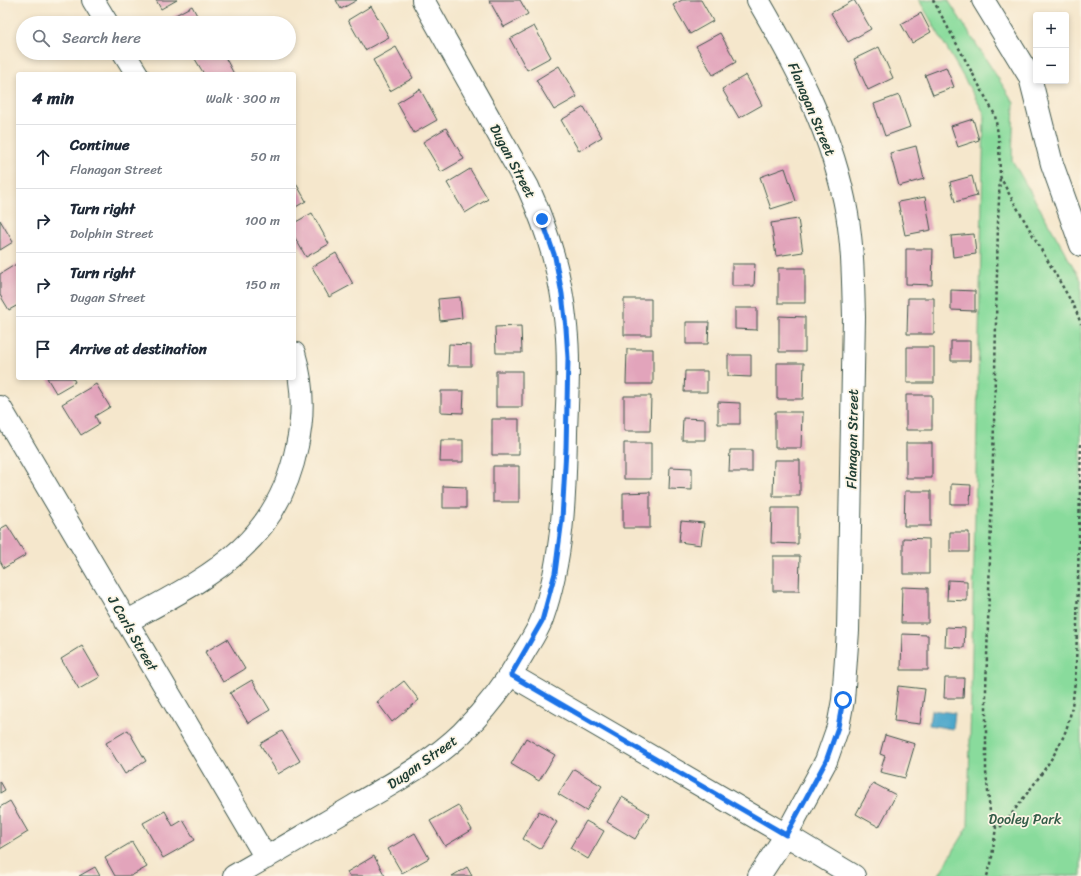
<!DOCTYPE html>
<html lang="en">
<head>
<meta charset="utf-8">
<style>
  :root { --surface:#fff; --page:#f2f2f3; --text:#1f2937; --muted:#747a83; --line:#e0e1e3 }
  body { margin:0; font-family:Sriracha,sans-serif; background:var(--page); color:var(--text) }
  .controls { position:absolute; right:12px; top:12px; display:grid; overflow:hidden; border-radius:4px; box-shadow:0 2px 6px #0003 }
  .controls button { width:36px; height:36px; display:grid; place-items:center; padding:0; border:0; border-bottom:1px solid var(--line); background:var(--surface); color:var(--text); font:20px sans-serif }
  .stop { position:absolute; width:12px; height:12px; margin:-9px; border:3px solid #1a73e8; border-radius:50%; background:#fff }
  .stop.end { background:#1a73e8; border-color:#fff; box-shadow:0 1px 4px #0008 }
  .list { margin:0; padding:0; list-style:none }
  h2 { display:flex; justify-content:space-between; align-items:center; height:52px; margin:0; padding:0 16px; font-size:17px }
  h2 small { font-size:13px; font-weight:400; color:var(--muted) }
  .list li { display:grid; grid-template-columns:26px 1fr auto; gap:12px; align-items:center; box-sizing:border-box; height:64px; padding:0 16px; border-top:1px solid var(--line) }
  .list b { display:block; font-size:15px; white-space:nowrap }
  .list p { margin:0; font-size:13px; white-space:nowrap; color:var(--muted) }
  .list em { font-size:13px; font-style:normal; color:var(--muted) }
  .icon { flex:none; width:22px; height:22px; fill:none; stroke:currentColor; stroke-width:2; stroke-linecap:round; stroke-linejoin:round }
  .map { position:relative; flex:none; width:1081px; height:876px; overflow:hidden }
  .search { position:absolute; background:var(--surface); box-shadow:0 2px 6px #0003; left:16px; top:16px; width:280px; height:44px; display:flex; align-items:center; gap:10px; box-sizing:border-box; padding:0 14px; border-radius:22px; color:var(--muted); font-size:15px }
  .panel { position:absolute; background:var(--surface); box-shadow:0 2px 6px #0003; left:16px; top:72px; width:280px; height:308px; border-radius:4px }
  .map>svg:first-child { display:block }
  .green { fill:#89db9c; stroke:#548c68 }
  .water { fill:#4da7cb; stroke:#367280 }
  .building { fill:#e2a4bb }
  .lines { fill:none; stroke-linecap:round; stroke-linejoin:round }
  .minor-casing { stroke:#3f564b; stroke-width:24 }
  .path { stroke:#3f564b; stroke-width:2.5; stroke-dasharray:3 3; stroke-linecap:butt }
  .minor { stroke:#fff; stroke-width:22 }
  .route { stroke:#1a73e8; stroke-width:5 }
  .labels { text-anchor:middle; stroke-width:3.5; stroke-linejoin:round; paint-order:stroke }
  .street-label { font-size:14px; fill:#1f3d34; stroke:#fcf5e5 }
  .park-label { font-size:14px; fill:#345d49; stroke:#fcf5e5 }
</style>
</head>
<body>
<div class="map">
<svg width="1081" height="876" viewBox="0 0 1081 876">
  <rect width="100%" height="100%" fill="#fcf5e5"/>
  <filter id="ink" filterUnits="userSpaceOnUse"><feTurbulence type="fractalNoise" baseFrequency=".025" numOctaves="2"/><feDisplacementMap in="SourceGraphic" scale="8" xChannelSelector="R" yChannelSelector="G"/><feConvolveMatrix kernelMatrix="1 2 1 2 8 2 1 2 1" color-interpolation-filters="sRGB"/></filter>
  <filter id="wash" filterUnits="userSpaceOnUse"><feTurbulence type="fractalNoise" baseFrequency=".012" numOctaves="4" result="noise"/><feDisplacementMap in="SourceGraphic" scale="16" xChannelSelector="R" yChannelSelector="G"/><feGaussianBlur stdDeviation="0.9" result="paint"/><feColorMatrix in="noise" values="0 0 0 0 0 0 0 0 0 0 0 0 0 0 0 0 0 1.4 0 .05"/><feComposite in="paint" operator="in"/></filter>
  <g filter="url(#wash)">
    <rect width="100%" height="100%" fill="#f5e7cc"/>
    <path class="green" d="M 919,0 L 948,0 L 1014,103 L 1012,160 L 1081,280 L 1081,876 L 938,876 L 968,827 L 984,113 Z"/>
    <path class="water" d="M 931,710 L 955,713 L 953,729 L 929,725 Z"/>
    <g id="blocks">
      <path class="building" d="M 156,0 L 177,0 L 161,9 Z
        M 336,0 L 357,0 L 341,9 Z
        M 489,0 L 520,0 L 528,14 L 504,27 Z
        M 682,0 L 701,0 L 713,21 L 690,34 L 673,5 Z
        M 854,0 L 871,29 L 848,42 L 831,13 Z
        M 192,6 L 201,23 L 171,23 L 168,19 Z
        M 371,6 L 389,37 L 365,50 L 348,20 Z
        M 921,13 L 931,32 L 912,43 L 901,24 Z
        M 534,26 L 551,57 L 527,70 L 510,39 Z
        M 720,33 L 736,62 L 713,75 L 696,46 Z
        M 396,47 L 413,78 L 390,91 L 373,60 Z
        M 879,47 L 893,78 L 868,90 L 854,59 Z
        M 206,53 L 223,53 L 234,74 L 204,74 L 195,59 Z
        M 559,66 L 577,97 L 554,110 L 536,80 Z
        M 946,67 L 954,87 L 933,95 L 925,75 Z
        M 746,75 L 762,105 L 739,118 L 722,89 Z
        M 420,89 L 437,120 L 414,133 L 397,103 Z
        M 899,95 L 910,127 L 885,136 L 874,104 Z
        M 584,107 L 602,137 L 579,151 L 561,120 Z
        M 973,119 L 979,140 L 958,147 L 951,126 Z
        M 446,128 L 464,159 L 441,172 L 423,142 Z
        M 916,146 L 924,179 L 899,186 L 890,153 Z
        M 785,168 L 796,201 L 771,209 L 760,177 Z
        M 470,169 L 488,199 L 465,213 L 447,183 Z
        M 972,176 L 977,196 L 955,202 L 950,182 Z
        M 294,180 L 306,201 L 294,208 Z
        M 925,197 L 931,230 L 905,235 L 898,202 Z
        M 312,213 L 329,244 L 306,257 L 294,236 L 294,223 Z
        M 798,219 L 803,252 L 776,256 L 771,223 Z
        M 0,220 L 13,242 L 0,250 Z
        M 974,234 L 976,254 L 953,257 L 951,236 Z
        M 906,249 L 933,249 L 932,285 L 906,284 Z
        M 336,253 L 353,284 L 329,297 L 312,267 Z
        M 18,263 L 18,305 L 9,310 L 0,295 L 0,274 Z
        M 732,264 L 755,264 L 754,286 L 732,286 Z
        M 778,268 L 805,268 L 805,303 L 778,303 Z
        M 951,290 L 975,291 L 975,311 L 951,310 Z
        M 460,297 L 462,318 L 440,321 L 438,299 Z
        M 908,298 L 934,298 L 934,334 L 907,334 Z
        M 624,299 L 651,299 L 651,335 L 624,335 Z
        M 735,308 L 757,308 L 757,330 L 735,329 Z
        M 779,316 L 805,317 L 805,352 L 779,352 Z
        M 686,322 L 709,322 L 708,344 L 686,344 Z
        M 521,326 L 522,353 L 496,353 L 495,327 Z
        M 951,341 L 970,341 L 970,361 L 951,361 Z
        M 449,344 L 471,345 L 471,366 L 448,366 Z
        M 907,347 L 934,347 L 934,383 L 907,383 Z
        M 627,349 L 653,349 L 653,384 L 626,384 Z
        M 728,355 L 751,355 L 751,377 L 728,376 Z
        M 777,363 L 804,363 L 803,399 L 777,399 Z
        M 496,371 L 522,371 L 522,407 L 496,407 Z
        M 685,371 L 707,371 L 707,392 L 684,392 Z
        M 47,378 L 73,378 L 75,382 L 56,393 Z
        M 96,384 L 110,407 L 95,416 L 99,424 L 81,435 L 62,404 Z
        M 441,391 L 464,391 L 463,413 L 441,412 Z
        M 906,395 L 932,395 L 932,430 L 906,430 Z
        M 624,396 L 651,396 L 650,431 L 624,431 Z
        M 718,402 L 740,403 L 740,424 L 718,424 Z
        M 775,412 L 802,412 L 801,448 L 775,448 Z
        M 683,418 L 705,419 L 705,440 L 682,440 Z
        M 492,419 L 519,419 L 519,455 L 492,455 Z
        M 441,440 L 463,440 L 463,462 L 440,462 Z
        M 624,443 L 651,443 L 651,479 L 624,479 Z
        M 906,443 L 932,443 L 932,478 L 906,478 Z
        M 730,450 L 752,450 L 752,472 L 729,472 Z
        M 774,460 L 800,460 L 800,496 L 773,496 Z
        M 493,466 L 519,466 L 519,502 L 493,502 Z
        M 670,467 L 692,468 L 692,490 L 669,489 Z
        M 951,484 L 971,485 L 970,504 L 951,504 Z
        M 443,486 L 466,487 L 466,508 L 443,508 Z
        M 905,491 L 931,491 L 931,526 L 904,526 Z
        M 650,492 L 650,528 L 623,528 L 623,493 Z
        M 772,508 L 798,508 L 798,544 L 771,543 Z
        M 681,521 L 704,523 L 701,545 L 679,542 Z
        M 7,525 L 26,555 L 4,568 L 0,561 L 0,529 Z
        M 950,532 L 969,532 L 969,552 L 950,552 Z
        M 903,538 L 929,539 L 929,574 L 903,574 Z
        M 773,556 L 800,556 L 799,591 L 773,591 Z
        M 948,580 L 967,581 L 967,601 L 947,600 Z
        M 902,587 L 928,588 L 928,623 L 901,623 Z
        M 946,627 L 965,628 L 964,648 L 945,647 Z
        M 902,634 L 928,635 L 928,670 L 901,670 Z
        M 227,639 L 245,669 L 223,682 L 205,652 Z
        M 82,646 L 100,677 L 79,689 L 61,659 Z
        M 945,678 L 964,678 L 963,698 L 944,698 Z
        M 252,680 L 270,710 L 248,723 L 230,693 Z
        M 404,681 L 419,700 L 392,722 L 377,702 Z
        M 898,686 L 925,689 L 920,724 L 894,721 Z
        M 128,730 L 146,761 L 125,774 L 106,743 Z
        M 282,731 L 300,761 L 278,774 L 260,744 Z
        M 885,735 L 915,744 L 905,778 L 880,772 L 885,756 L 880,754 Z
        M 526,738 L 555,755 L 539,781 L 511,764 Z
        M 574,769 L 602,786 L 586,811 L 558,794 Z
        M 0,781 L 5,790 L 0,793 Z
        M 873,783 L 896,795 L 879,827 L 856,814 Z
        M 622,797 L 650,814 L 635,839 L 607,822 Z
        M 10,801 L 28,832 L 0,849 L 0,807 Z
        M 458,805 L 472,830 L 445,846 L 430,821 Z
        M 165,811 L 173,826 L 183,820 L 195,840 L 163,858 L 143,823 Z
        M 539,811 L 557,822 L 540,849 L 523,839 Z
        M 586,821 L 604,831 L 588,859 L 570,848 Z
        M 415,833 L 429,858 L 402,873 L 388,849 Z
        M 132,842 L 147,867 L 131,876 L 115,876 L 105,858 Z
        M 374,856 L 385,876 L 349,876 L 347,872 Z
        M 95,867 L 100,876 L 79,876 Z
        M 467,867 L 472,876 L 452,876 Z"/>
    </g>
  </g>
  <g filter="url(#ink)">
    <use href="#blocks" fill-opacity="0" stroke="#3f564b" stroke-width="1"/>
    <g class="lines">
      <g class="minor-casing">
        <path id="minor" d="M 93,0 L 107,23
          M 758,0 C 798,69 833,134 847,214 C 853,248 853,282 854,317 L 848,631 L 843,700 L 838,727 L 826,761 L 786,835 L 759,876
          M 983,0 L 1030,77 L 1052,164 L 1081,245
          M 124,53 L 137,74
          M 0,407 L 266,858
          M 126,622 C 208,577 277,546 297,446 C 304,415 303,383 294,353
          M 511,675 L 786,835 L 854,876
          M 234,876 C 276,852 318,827 359,803 C 395,782 432,762 462,733 C 486,709 507,682 524,652 C 530,642 538,630 542,619 C 563,559 565,495 566,433 C 567,398 570,362 566,326 C 561,275 549,234 528,187 L 423,0"/>
      </g>
      <path class="path" d="M 933,0 L 995,115 L 999,141 L 1000,176 L 1008,192 L 1075,308 L 1081,324
        M 996,827 L 991,822 L 986,772 L 986,690 L 994,423 L 998,222 L 1000,176
        M 987,876 L 991,864 L 996,827 L 1000,827 L 1006,822 C 1026,793 1054,762 1066,730 C 1073,710 1074,690 1076,669 L 1081,443"/>
      <use href="#minor" class="minor"/>
    </g>
  </g>
  <g class="lines" filter="url(#ink)">
    <path class="route" d="M 542,219 L 555,257 L 562,294 L 566,328 L 568,358 L 566,449 L 562,519 L 555,573 L 542,621 L 511,675 L 786,835 L 826,761 L 838,727 L 843,700"/>
  </g>
  <g class="labels">
    <g class="street-label">
      <text transform="translate(812 109) rotate(67)" y="5">Flanagan Street</text>
      <text transform="translate(513 161) rotate(62)" y="5">Dugan Street</text>
      <text transform="translate(852 439) rotate(-89)" y="5">Flanagan Street</text>
      <text transform="translate(133 633) rotate(60)" y="5">J Carls Street</text>
      <text transform="translate(422 762) rotate(-35)" y="5">Dugan Street</text>
    </g>
    <g class="park-label">
      <text x="1025" y="824">Dooley Park</text>
    </g>
  </g>
</svg>
<div class="controls">
<button>+</button>
<button>−</button>
</div>
<div class="stop" style="left:843px;top:700px"></div>
<div class="stop end" style="left:542px;top:219px"></div>
<div class="search"><svg class="icon" aria-label="search" viewBox="0 0 24 24"><circle cx="10" cy="10" r="6"/><path d="M15 15l6 6"/></svg>Search here</div>
<section class="panel">
<h2>4 min<small>Walk · 300 m</small></h2>
<ul class="list">
<li><svg class="icon" aria-label="ahead" viewBox="0 0 24 24"><path d="M12 20V5M6 11l6-6 6 6"/></svg><div><b>Continue</b><p>Flanagan Street</p></div><em>50 m</em></li>
<li><svg class="icon" aria-label="right" viewBox="0 0 24 24"><path d="M7 20v-9h11M14 6l5 5-5 5"/></svg><div><b>Turn right</b><p>Dolphin Street</p></div><em>100 m</em></li>
<li><svg class="icon" aria-label="right" viewBox="0 0 24 24"><path d="M7 20v-9h11M14 6l5 5-5 5"/></svg><div><b>Turn right</b><p>Dugan Street</p></div><em>150 m</em></li>
<li><svg class="icon" aria-label="arrive" viewBox="0 0 24 24"><path d="M6 21V4h12l-3 4 3 4H6"/></svg><div><b>Arrive at destination</b></div></li>
</ul>
</section>
</div>
</body>
</html>
